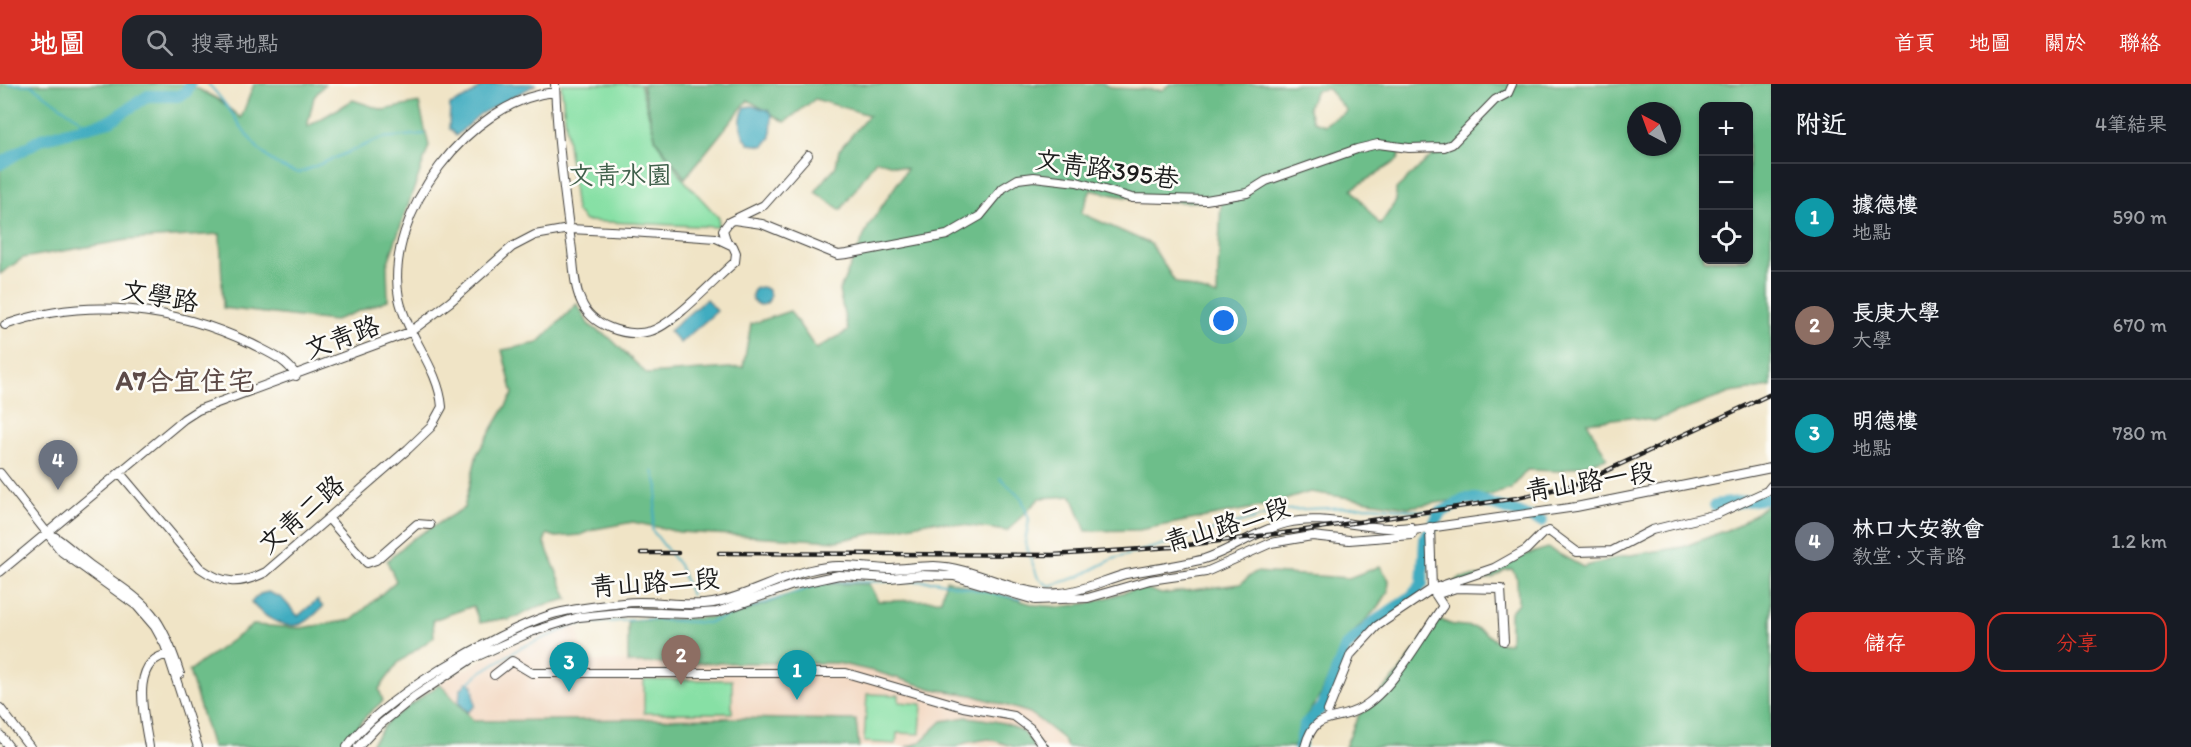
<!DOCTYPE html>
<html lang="zh-TW">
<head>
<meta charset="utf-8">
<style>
  :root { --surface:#171b24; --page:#20242c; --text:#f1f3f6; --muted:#9ea1a6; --line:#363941; --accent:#d93025 }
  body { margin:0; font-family:Itim,"LXGW WenKai TC",sans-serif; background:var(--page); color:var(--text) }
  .controls { position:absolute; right:18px; top:18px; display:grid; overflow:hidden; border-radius:12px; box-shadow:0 2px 4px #0004 }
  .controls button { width:54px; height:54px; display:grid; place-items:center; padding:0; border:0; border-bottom:2px solid var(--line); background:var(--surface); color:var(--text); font:30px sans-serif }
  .compass { position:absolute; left:1627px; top:18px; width:54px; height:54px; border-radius:50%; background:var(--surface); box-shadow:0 2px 4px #0004; rotate:319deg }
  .you { position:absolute; left:1224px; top:237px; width:21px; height:21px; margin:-15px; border:4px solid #fff; border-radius:50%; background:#1a73e8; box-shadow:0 0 0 9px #1a73e833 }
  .badge { display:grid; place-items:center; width:39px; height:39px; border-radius:50%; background:var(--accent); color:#fff; font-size:20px; font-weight:700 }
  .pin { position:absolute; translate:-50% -50px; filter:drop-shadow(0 2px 3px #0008) }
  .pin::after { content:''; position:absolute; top:32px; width:21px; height:18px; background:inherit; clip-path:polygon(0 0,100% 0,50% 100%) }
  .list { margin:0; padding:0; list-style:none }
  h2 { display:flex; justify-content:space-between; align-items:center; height:78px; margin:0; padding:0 24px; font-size:26px }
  h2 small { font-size:20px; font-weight:400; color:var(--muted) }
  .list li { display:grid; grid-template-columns:39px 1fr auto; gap:18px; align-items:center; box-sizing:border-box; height:108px; padding:0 24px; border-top:2px solid var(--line) }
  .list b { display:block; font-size:22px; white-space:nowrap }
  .list p { margin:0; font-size:20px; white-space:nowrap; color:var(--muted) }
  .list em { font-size:20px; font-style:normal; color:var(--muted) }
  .actions { display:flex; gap:12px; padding:18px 24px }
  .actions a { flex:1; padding:14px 0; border:2px solid var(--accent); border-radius:18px; text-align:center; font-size:21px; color:var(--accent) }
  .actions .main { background:var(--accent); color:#fff }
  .icon { flex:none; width:33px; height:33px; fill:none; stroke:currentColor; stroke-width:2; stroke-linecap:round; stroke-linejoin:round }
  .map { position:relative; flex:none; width:1771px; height:663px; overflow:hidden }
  header { display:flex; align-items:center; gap:36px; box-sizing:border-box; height:84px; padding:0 30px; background:var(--accent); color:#fff }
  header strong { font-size:28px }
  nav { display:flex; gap:33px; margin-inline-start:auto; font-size:21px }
  .search { width:420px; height:54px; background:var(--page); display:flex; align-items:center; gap:15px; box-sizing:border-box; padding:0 21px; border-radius:18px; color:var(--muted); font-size:22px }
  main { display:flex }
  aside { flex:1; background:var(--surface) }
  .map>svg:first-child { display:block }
  .built { fill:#f2d5be }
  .green { fill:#87e0a5; stroke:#527e60; stroke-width:1.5 }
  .forest { fill:#6dbe8a; stroke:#446d53; stroke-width:1.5; fill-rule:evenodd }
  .water { fill:#41acc0; stroke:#2e646e; stroke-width:1.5 }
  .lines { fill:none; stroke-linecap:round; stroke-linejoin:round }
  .stream { stroke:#41acc0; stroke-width:2 }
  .river { stroke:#41acc0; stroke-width:12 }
  .minor-casing { stroke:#3c3a36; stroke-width:10 }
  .minor { stroke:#fff; stroke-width:8 }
  .rail-casing { stroke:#1c1c1c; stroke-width:4.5 }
  .rail { stroke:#fdfcf7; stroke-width:2; stroke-dasharray:7; stroke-linecap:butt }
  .labels { text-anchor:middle; stroke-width:5; stroke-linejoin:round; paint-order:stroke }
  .street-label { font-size:26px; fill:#1c1c1c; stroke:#fdfcf7 }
  .park-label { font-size:26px; fill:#41614c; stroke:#fdfcf7 }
  .neighbourhood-label { font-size:27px; font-weight:bold; fill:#5d4b48; stroke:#fdfcf7 }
</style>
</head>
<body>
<header>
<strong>地圖</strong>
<div class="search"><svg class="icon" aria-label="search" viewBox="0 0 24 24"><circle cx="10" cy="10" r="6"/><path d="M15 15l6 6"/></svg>搜尋地點</div>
<nav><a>首頁</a><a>地圖</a><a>關於</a><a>聯絡</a></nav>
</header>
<main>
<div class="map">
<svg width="1771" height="663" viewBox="0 0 1771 663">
  <rect width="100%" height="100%" fill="#fdfcf7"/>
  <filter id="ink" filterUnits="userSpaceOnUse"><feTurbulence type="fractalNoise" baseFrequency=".0167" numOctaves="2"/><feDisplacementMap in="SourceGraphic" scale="12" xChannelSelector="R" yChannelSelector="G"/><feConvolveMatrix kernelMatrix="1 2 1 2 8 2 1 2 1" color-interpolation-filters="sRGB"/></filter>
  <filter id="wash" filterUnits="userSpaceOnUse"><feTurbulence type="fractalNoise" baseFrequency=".008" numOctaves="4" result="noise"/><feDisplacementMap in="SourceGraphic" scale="24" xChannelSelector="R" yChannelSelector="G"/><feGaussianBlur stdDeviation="1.35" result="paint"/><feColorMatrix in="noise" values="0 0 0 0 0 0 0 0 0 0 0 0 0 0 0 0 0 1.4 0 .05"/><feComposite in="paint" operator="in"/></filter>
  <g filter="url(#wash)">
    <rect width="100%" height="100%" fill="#f0e4c6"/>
    <path class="built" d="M 569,540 L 578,545 L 583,577 L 848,578 L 1030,627 L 1066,663 L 365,663 L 441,598 L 503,565 Z"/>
    <path class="green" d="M 561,0 L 640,0 L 656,57 L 684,96 L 719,134 L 718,143 L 585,137 L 576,127 Z
      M 644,596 L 732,596 L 732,629 L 644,629 Z
      M 867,610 L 899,611 L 899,618 L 922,620 L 920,650 L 897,649 L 896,660 L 864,658 Z"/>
    <path class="forest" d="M 0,0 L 189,0 L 219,16 L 241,34 L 254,0 L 325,0 L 314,13 L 307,43 L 353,16 L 383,26 L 419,19 L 429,62 L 387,181 L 388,216 L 333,237 L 223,224 L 220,150 L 127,156 L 23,174 L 0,190 Z
      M 642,0 L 1103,0 L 1114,4 L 1162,6 L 1170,0 L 1771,0 L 1771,303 L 1730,309 L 1654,337 L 1630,333 L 1587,338 L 1607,374 L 1560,387 L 1527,386 L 1511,405 L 1491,411 L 1408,423 L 1310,408 L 1269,421 L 1139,446 L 1086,447 L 1072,412 L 1040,414 L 1007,447 L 932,437 L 837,457 L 679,448 L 633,438 L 595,445 L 581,451 L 556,453 L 547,450 L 544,458 L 568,515 L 540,522 L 509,536 L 502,535 L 480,539 L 473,522 L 433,536 L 434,553 L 398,579 L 379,605 L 383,617 L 367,631 L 341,663 L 212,663 L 189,587 L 253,541 L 301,544 L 352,536 L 396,497 L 387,477 L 412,455 L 464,424 L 477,370 L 513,310 L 502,266 L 538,259 L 577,220 L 589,241 L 610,254 L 647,290 L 743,283 L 751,240 L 790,227 L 816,265 L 848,247 L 839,207 L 869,141 L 907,85 L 876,76 L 841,126 L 815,108 L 836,82 L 839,66 L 869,31 L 815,15 L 785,38 L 748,16 L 685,94 L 656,56 ZM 1328,5 L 1347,27 L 1324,41 L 1313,37 L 1308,23 L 1316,6 ZM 1704,22 L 1748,22 L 1748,176 L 1704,176 ZM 1636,27 L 1672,27 L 1672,63 L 1636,63 ZM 1401,65 L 1437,67 L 1396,105 L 1396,117 L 1380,141 L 1352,105 L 1398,76 ZM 1091,106 C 1135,117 1176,121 1221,116 L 1217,212 L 1175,198 L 1151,160 L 1081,129 Z
      M 1771,418 L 1771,663 L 1345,663 L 1358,632 L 1397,591 L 1438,534 C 1457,546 1460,539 1476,544 C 1492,550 1490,559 1510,559 L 1510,528 L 1518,519 L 1517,495 L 1512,485 L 1505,486 L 1493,494 L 1447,502 L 1460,494 L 1488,491 L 1522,472 L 1548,464 L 1583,483 L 1624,472 L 1683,463 L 1737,442 Z
      M 1380,482 L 1389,496 L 1388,508 L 1380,521 L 1343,560 L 1321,611 L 1301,639 L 1294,663 L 1067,663 L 1062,654 L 1030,629 L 972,611 L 933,605 L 877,588 L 837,579 L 628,579 L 628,537 L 733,532 L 819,500 L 869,500 L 878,517 L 941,516 L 946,496 L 1036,521 L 1061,523 L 1090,519 L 1141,503 L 1161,510 L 1240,500 L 1255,488 L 1349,494 Z
      M 440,600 L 474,637 L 728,634 L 856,636 L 859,663 L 369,663 L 388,637 Z
      M 967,633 C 991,636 1024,638 1034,663 L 1015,663 L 989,655 L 965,659 L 957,663 L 906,663 L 919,659 L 942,637 Z"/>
    <path class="water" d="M 484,0 L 537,0 L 480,30 L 456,52 L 449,44 L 450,21 L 469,12 Z
      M 752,22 L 768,26 L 772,31 L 771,53 L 764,62 L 749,60 C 740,49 738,36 745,23 Z
      M752 212a9 9 0 1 1 18 0a9 9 0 1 1-18 0Z
      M 706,215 L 717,227 L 680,259 L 669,247 Z
      M 268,508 L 282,514 L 298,532 L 317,516 L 323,523 C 317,528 311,535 305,538 C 287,549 262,532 251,518 L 260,510 Z
      M 467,598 L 473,601 L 475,622 L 468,628 L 459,619 L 460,606 Z"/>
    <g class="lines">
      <path class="stream" d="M 9,0 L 31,1 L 90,43
        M 208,0 C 240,30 252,79 299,89 L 382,54 L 424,50
        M 653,387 L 658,403 L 652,446 L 679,481 L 691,511
        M 1000,394 L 1022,415 L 1029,435 L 1025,459 L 1038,494 L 1049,502 L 1078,493 L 1113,475 L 1285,426 L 1371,422 L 1440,429
        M 466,601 L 481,588 L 520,564 L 578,540 L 647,535 L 707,539 L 826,498 L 934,497 L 1020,515"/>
      <path class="river" d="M 0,80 L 41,55 L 110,37 L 148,12 L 178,12 L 186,8 L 190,0
        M 1715,421 L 1771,414
        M 1300,663 L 1304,642 L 1323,622 L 1346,563 L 1374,538 L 1411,513 L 1422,500 L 1425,455 L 1440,429 L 1466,415 L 1476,415 L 1542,437"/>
    </g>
  </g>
  <g filter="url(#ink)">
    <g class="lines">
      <g class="minor-casing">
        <path id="minor" d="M 734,136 L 762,140 L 838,171 L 847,170 L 947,151 L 980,132 L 1003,104 L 1018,95 L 1034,93 L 1077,98 L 1132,114 L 1206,116 L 1247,109 L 1266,97 L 1357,65 L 1378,60 L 1409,64 L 1444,63 L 1452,60 L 1495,16 L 1508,9 L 1512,0
          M 726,156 L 723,146 L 729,138 L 764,121 L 808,71
          M 5,241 C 86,212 175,223 252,260 C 267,268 288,276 296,292
          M 0,389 L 62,468 L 137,522 L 155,543 L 165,561 L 198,663
          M 120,389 L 200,484 C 224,501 240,501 266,488 L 408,365 L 431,343 L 442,323 C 439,284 407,252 399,214 C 383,131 471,15 555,8
          M 328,434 L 367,479 L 376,476 L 417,440 L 430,441
          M 50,450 C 65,458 76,471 90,481 C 145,520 158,522 180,590
          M 0,488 L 184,335 L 198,326 L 410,248 L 450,218 L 512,163 L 535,151 L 569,145 L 631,148 L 716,154 L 733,162 L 736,169 L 735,178 C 715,195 674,240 651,247 C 626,254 591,242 581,217 C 573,200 574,177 571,159 C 564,106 557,53 555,0
          M 1438,510 L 1456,504 L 1501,505 L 1504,557
          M 494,591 L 512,577 L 532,589 L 846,589 L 963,623 L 1014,632 L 1030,644 L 1044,663
          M 0,624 L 30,663
          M 1328,627 L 1351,570 L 1377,542 L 1432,505 L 1494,484 L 1526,466 L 1543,449 L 1549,447 L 1577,468 L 1612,467 L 1652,446 L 1717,430 L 1767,407 L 1771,402
          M 0,651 L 9,663
          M 149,663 C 145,636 127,574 171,570
          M 347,663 C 381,614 493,550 550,531 C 573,524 598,522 623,519 C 653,515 683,524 713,519 C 746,513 777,494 810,486 C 841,478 858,484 888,485 C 903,485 919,482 934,482 C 976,483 1020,514 1060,509 C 1084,507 1104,496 1126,490 C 1151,485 1178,482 1204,475 C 1233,466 1257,446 1287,439 C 1328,429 1369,449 1411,443 L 1414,446 L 1576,423 L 1771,384
          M 358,663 L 376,644 L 414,613 L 471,575 L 531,548 L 579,533 L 630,528 L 689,530 L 717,528 L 793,501 L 839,491 L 890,494 L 920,491 L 954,492 L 1035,516 L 1088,514 L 1150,496 L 1206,488 L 1271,459 L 1312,452 L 1349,456 L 1412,451 L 1414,446
          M 1305,663 C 1315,624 1335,640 1361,624 C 1393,606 1422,551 1443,522 L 1432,505 L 1430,443"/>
      </g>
      <use href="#minor" class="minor"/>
      <g class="rail-casing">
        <path id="rail" d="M 641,469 L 678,469
          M 719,469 L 1053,471 L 1172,463 L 1299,447 L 1517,414 L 1578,400 L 1771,310"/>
      </g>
      <use href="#rail" class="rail"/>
    </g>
  </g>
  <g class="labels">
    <g class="street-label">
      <text transform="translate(1107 85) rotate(8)" y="9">文青路395巷</text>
      <text transform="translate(160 212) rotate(10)" y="9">文學路</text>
      <text transform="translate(342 253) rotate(-20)" y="9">文青路</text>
      <text transform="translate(1590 397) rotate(-9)" y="9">青山路一段</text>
      <text transform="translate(301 430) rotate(-41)" y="9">文青二路</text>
      <text transform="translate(1227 440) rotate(-17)" y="9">青山路二段</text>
      <text transform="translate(655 498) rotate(-4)" y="9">青山路二段</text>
    </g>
    <g class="park-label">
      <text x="620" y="100">文青水園</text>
    </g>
    <g class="neighbourhood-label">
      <text x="185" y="306">A7合宜住宅</text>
    </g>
  </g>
</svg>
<div class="controls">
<button>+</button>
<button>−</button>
<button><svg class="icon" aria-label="locate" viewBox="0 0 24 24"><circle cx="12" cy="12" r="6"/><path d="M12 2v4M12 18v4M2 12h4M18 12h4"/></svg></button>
</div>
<svg class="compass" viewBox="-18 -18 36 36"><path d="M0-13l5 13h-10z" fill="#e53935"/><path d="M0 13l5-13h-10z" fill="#9ea1a6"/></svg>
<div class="you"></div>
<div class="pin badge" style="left:797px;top:616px;background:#0f9aa8">1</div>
<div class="pin badge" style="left:681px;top:601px;background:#8d6e63">2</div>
<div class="pin badge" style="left:569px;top:608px;background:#0f9aa8">3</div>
<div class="pin badge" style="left:58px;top:406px;background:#6b7280">4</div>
</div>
<aside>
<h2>附近<small>4筆結果</small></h2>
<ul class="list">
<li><span class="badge" style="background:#0f9aa8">1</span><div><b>據德樓</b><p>地點</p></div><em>590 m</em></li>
<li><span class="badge" style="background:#8d6e63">2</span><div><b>長庚大學</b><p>大學</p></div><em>670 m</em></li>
<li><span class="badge" style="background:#0f9aa8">3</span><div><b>明德樓</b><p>地點</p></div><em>780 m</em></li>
<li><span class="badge" style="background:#6b7280">4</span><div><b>林口大安教會</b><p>教堂 · 文青路</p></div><em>1.2 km</em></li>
</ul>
<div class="actions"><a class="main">儲存</a><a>分享</a></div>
</aside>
</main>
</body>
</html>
